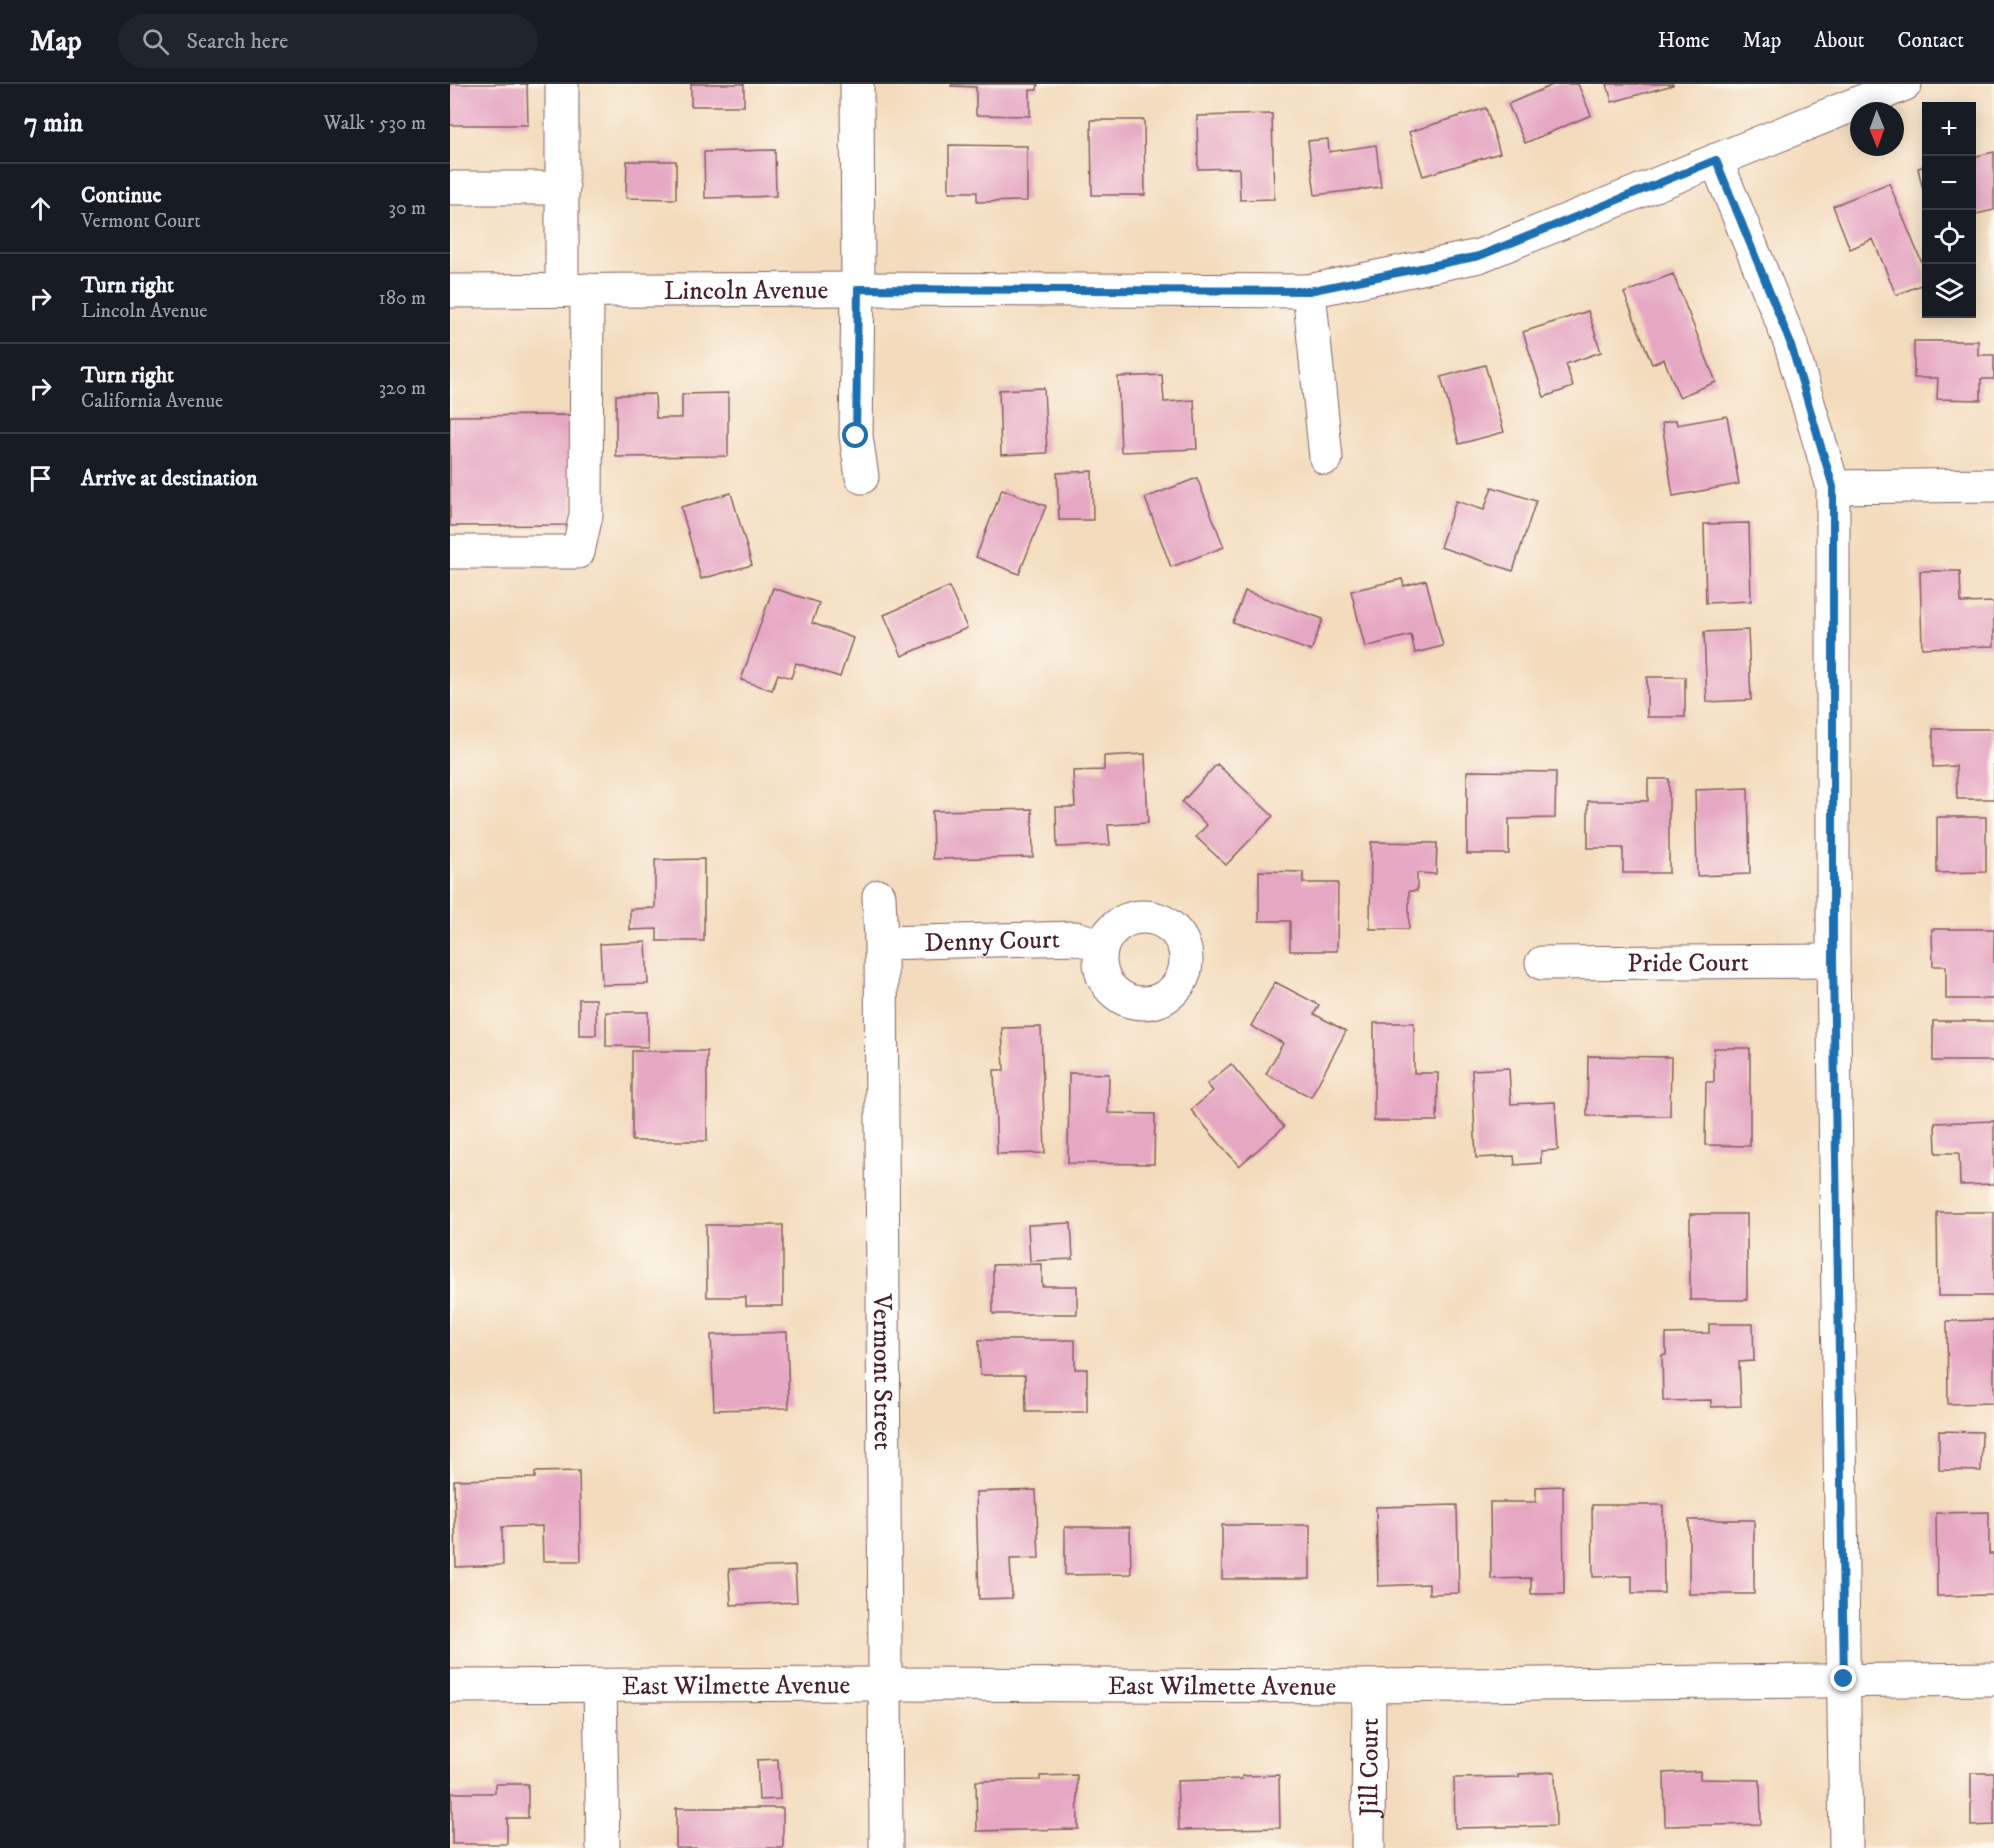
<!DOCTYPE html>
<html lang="en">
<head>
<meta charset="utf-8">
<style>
  :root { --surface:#171b24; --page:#20242c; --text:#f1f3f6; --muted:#9ea1a6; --line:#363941 }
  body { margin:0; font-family:"IM FELL DW Pica",serif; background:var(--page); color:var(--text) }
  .controls { position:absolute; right:18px; top:18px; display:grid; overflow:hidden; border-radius:0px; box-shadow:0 3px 15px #0003 }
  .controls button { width:54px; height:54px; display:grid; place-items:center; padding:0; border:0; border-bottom:2px solid var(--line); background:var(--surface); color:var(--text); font:30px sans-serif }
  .compass { position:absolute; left:1400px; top:18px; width:54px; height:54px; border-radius:50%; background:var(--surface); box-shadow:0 3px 15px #0003; rotate:179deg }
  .stop { position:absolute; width:18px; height:18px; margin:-14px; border:4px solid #1f6fb2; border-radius:50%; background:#fff }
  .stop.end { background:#1f6fb2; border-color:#fff; box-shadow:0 2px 6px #0008 }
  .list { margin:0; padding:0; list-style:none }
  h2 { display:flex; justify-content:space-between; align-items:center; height:78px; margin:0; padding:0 24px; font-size:26px }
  h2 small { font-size:20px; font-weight:400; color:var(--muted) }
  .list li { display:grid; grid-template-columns:39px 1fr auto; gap:18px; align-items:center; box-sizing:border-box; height:90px; padding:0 24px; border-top:2px solid var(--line) }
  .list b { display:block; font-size:22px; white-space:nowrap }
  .list p { margin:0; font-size:20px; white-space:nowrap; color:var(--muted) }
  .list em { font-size:20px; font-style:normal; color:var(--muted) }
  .icon { flex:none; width:33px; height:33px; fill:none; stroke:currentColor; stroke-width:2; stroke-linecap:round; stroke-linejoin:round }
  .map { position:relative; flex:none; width:1544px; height:1764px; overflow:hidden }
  header { display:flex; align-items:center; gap:36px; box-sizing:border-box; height:84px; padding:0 30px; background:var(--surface); border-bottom:2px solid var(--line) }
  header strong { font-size:28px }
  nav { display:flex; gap:33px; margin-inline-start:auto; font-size:21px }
  .search { width:420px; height:54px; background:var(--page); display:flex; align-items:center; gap:15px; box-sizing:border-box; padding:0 21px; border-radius:33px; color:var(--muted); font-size:22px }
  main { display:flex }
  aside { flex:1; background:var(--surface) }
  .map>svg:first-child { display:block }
  .building { fill:#e6a7c3 }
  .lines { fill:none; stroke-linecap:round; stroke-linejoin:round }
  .minor-casing { stroke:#85615e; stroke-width:35 }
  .minor { stroke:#fff; stroke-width:33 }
  .route { stroke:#1f6fb2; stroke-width:8 }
  .labels { text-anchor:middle; stroke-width:5; stroke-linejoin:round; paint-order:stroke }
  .street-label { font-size:26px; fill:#4a1f2b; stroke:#fbf7ec }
</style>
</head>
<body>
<header>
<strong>Map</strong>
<div class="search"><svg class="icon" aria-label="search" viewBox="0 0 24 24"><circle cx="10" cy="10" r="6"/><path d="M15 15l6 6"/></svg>Search here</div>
<nav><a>Home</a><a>Map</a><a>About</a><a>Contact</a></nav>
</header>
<main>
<aside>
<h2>7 min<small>Walk · 530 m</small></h2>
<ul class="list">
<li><svg class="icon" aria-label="ahead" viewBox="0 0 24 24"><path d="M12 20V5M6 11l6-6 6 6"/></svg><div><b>Continue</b><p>Vermont Court</p></div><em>30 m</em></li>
<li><svg class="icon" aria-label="right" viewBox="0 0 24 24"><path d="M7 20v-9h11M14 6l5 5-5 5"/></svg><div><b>Turn right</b><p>Lincoln Avenue</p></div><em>180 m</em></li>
<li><svg class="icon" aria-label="right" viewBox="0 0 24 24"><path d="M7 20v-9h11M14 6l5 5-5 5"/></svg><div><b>Turn right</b><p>California Avenue</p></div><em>320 m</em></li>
<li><svg class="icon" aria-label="arrive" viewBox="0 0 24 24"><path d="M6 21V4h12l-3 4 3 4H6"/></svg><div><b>Arrive at destination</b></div></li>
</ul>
</aside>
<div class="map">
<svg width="1544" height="1764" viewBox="0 0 1544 1764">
  <rect width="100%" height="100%" fill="#fbf7ec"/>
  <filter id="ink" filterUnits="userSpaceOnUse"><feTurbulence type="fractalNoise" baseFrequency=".0167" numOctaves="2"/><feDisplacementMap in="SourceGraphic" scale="12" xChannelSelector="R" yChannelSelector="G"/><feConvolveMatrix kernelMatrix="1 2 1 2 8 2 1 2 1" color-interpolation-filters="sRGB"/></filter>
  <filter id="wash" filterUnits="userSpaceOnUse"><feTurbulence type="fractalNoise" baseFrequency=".008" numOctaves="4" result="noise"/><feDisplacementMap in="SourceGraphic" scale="24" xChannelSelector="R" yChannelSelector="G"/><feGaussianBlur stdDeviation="1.35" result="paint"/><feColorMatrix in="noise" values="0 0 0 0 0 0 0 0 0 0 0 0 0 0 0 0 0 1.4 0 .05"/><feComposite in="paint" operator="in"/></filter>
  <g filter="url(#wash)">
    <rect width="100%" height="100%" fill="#f3dcbd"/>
    <g id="blocks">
      <path class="building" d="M 0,0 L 77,0 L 78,41 L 0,41 Z
        M 241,0 L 294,0 L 294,22 L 241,22 Z
        M 502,0 L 588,0 L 587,6 L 580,6 L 580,32 L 526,31 L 526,3 L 501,2 Z
        M 1105,0 L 1128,0 L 1141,31 L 1075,59 L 1058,20 Z
        M 1157,0 L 1223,0 L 1223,1 L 1162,18 Z
        M 1036,24 L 1050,69 L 973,92 L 959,48 Z
        M 822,30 L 824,115 L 790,116 L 789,84 L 748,85 L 747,32 Z
        M 641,36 L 694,36 L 695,111 L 642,111 Z
        M 878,55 L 879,68 L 926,61 L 931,103 L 865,111 L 858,57 Z
        M 499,61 L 577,62 L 577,117 L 527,118 L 527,108 L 499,108 Z
        M 325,66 L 326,112 L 255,114 L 254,68 Z
        M 1544,68 L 1544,126 L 1522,131 L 1522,73 Z
        M 177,77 L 226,77 L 226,115 L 176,114 Z
        M 1476,82 L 1476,120 L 1468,84 Z
        M 1439,99 L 1476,189 L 1476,199 L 1446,211 L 1423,155 L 1400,165 L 1383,122 Z
        M 1223,190 L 1266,298 L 1229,313 L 1214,275 L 1202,280 L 1174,209 Z
        M 1138,227 L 1151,268 L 1116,280 L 1123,303 L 1094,313 L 1073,248 Z
        M 1464,257 L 1528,257 L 1528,271 L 1544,271 L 1544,295 L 1531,295 L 1531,316 L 1487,315 L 1488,294 L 1464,294 Z
        M 1035,281 L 1054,348 L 1009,360 L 991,293 Z
        M 712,291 L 714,318 L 744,316 L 747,365 L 671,368 L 668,293 Z
        M 594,304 L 597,369 L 551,371 L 549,306 Z
        M 278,309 L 278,372 L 166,373 L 166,311 L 205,310 L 206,334 L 232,334 L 232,310 Z
        M 122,331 L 122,441 L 0,442 L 0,332 Z
        M 1277,332 L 1289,400 L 1223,412 L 1212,339 L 1226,336 L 1227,341 Z
        M 642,387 L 643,436 L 609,436 L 607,389 Z
        M 747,394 L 774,463 L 721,483 L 695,414 Z
        M 1042,403 L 1086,417 L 1063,487 L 990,463 L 1006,417 L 1034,426 Z
        M 552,405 L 596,422 L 569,490 L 526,473 Z
        M 281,409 L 302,481 L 251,495 L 231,423 Z
        M 1299,439 L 1301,517 L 1256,519 L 1254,440 Z
        M 1470,487 L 1510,487 L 1511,519 L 1544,518 L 1544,562 L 1472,564 Z
        M 952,495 L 954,502 L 976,496 L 993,562 L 965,569 L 961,551 L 915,563 L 901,507 Z
        M 499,503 L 517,544 L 452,572 L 434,531 Z
        M 323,504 L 369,519 L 362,539 L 403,554 L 390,593 L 346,579 L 341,594 L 328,590 L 322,606 L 291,596 Z
        M 795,507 L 873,535 L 861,567 L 783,539 Z
        M 1298,546 L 1301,616 L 1257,618 L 1254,548 Z
        M 1197,593 L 1235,593 L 1235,633 L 1197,633 Z
        M 1483,645 L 1544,645 L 1544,715 L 1507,715 L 1506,682 L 1483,683 Z
        M 695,670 L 698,739 L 658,741 L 660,761 L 607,763 L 606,723 L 625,723 L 623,687 L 654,686 L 654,672 Z
        M 767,680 L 823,732 L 776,781 L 746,753 L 757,741 L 732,718 Z
        M 1017,687 L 1106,688 L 1105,734 L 1059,735 L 1059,770 L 1017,770 Z
        M 1198,695 L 1219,695 L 1219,789 L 1173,789 L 1173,764 L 1138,764 L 1138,717 L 1198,717 Z
        M 1298,704 L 1300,790 L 1247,792 L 1245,706 Z
        M 582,725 L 583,773 L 483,775 L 482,727 Z
        M 1487,733 L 1536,733 L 1536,788 L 1487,789 Z
        M 921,758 L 987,759 L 986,790 L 967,789 L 967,807 L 959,807 L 959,845 L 920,845 Z
        M 254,775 L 254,857 L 207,857 L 207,845 L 180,846 L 180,825 L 205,824 L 205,776 Z
        M 809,787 L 853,788 L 853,799 L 888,799 L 887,867 L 840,867 L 840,837 L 809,837 Z
        M 1482,845 L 1544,845 L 1544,915 L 1496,915 L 1496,882 L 1483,882 Z
        M 196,858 L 198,900 L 152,901 L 150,860 Z
        M 825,898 L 869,921 L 864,930 L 896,947 L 861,1013 L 816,990 L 833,959 L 801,942 Z
        M 129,915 L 146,915 L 146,951 L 129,951 Z
        M 156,928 L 198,928 L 198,963 L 156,962 Z
        M 1483,937 L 1544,937 L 1544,977 L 1483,977 Z
        M 924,939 L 964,939 L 964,989 L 988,989 L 987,1037 L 924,1037 Z
        M 591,943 L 595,1069 L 547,1070 L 544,986 L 554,986 L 552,944 Z
        M 1264,964 L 1300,964 L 1300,1062 L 1255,1061 L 1256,998 L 1264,998 Z
        M 182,967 L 257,967 L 257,1057 L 182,1057 Z
        M 1138,972 L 1221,973 L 1220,1032 L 1137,1032 Z
        M 781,980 L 834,1043 L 789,1082 L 741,1026 L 763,1007 L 757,1000 Z
        M 1059,984 L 1061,1020 L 1105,1018 L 1108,1066 L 1091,1067 L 1091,1079 L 1065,1081 L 1064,1072 L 1026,1074 L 1022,986 Z
        M 619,989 L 659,990 L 658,1029 L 705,1030 L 704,1080 L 618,1079 Z
        M 1544,1037 L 1544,1100 L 1510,1101 L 1509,1069 L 1486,1069 L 1485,1039 Z
        M 1487,1128 L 1544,1128 L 1544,1212 L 1488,1212 Z
        M 1240,1130 L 1297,1130 L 1297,1216 L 1240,1216 Z
        M 621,1139 L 623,1175 L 580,1177 L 578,1141 Z
        M 256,1141 L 333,1141 L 333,1222 L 296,1222 L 296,1213 L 257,1213 Z
        M 592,1180 L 592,1202 L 627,1202 L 627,1230 L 543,1230 L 543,1181 Z
        M 1544,1236 L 1544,1319 L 1498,1320 L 1497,1237 Z
        M 1259,1240 L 1303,1240 L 1304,1277 L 1289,1278 L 1291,1322 L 1261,1323 L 1261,1316 L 1213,1317 L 1212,1271 L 1216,1271 L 1216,1250 L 1259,1249 Z
        M 337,1248 L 339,1324 L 264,1326 L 261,1251 Z
        M 529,1256 L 625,1256 L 625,1285 L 637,1285 L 637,1328 L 576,1328 L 575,1291 L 530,1291 Z
        M 1489,1347 L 1532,1348 L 1531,1387 L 1489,1386 Z
        M 129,1387 L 131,1477 L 93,1477 L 92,1442 L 52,1443 L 53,1481 L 6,1483 L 4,1396 L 85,1394 L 85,1388 Z
        M 1113,1402 L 1114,1510 L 1081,1510 L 1081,1494 L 1041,1495 L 1040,1418 L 1086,1418 L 1086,1403 Z
        M 586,1406 L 589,1474 L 560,1475 L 562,1514 L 529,1515 L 526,1408 Z
        M 1007,1421 L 1009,1509 L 979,1510 L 979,1500 L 928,1502 L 926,1423 Z
        M 1142,1421 L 1213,1421 L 1214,1509 L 1182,1509 L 1182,1492 L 1143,1493 Z
        M 1539,1428 L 1539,1470 L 1544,1470 L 1544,1511 L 1487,1512 L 1486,1429 Z
        M 1239,1436 L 1304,1436 L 1304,1510 L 1239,1510 Z
        M 772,1441 L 860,1441 L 860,1495 L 772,1495 Z
        M 615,1443 L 680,1443 L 681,1490 L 615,1491 Z
        M 345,1482 L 347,1518 L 281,1521 L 279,1485 Z
        M 328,1675 L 330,1715 L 309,1716 L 307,1676 Z
        M 1250,1687 L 1250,1695 L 1310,1696 L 1311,1740 L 1215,1742 L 1214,1689 Z
        M 1105,1688 L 1106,1742 L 1005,1744 L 1004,1694 L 1069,1693 L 1069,1690 Z
        M 1521,1689 L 1544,1689 L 1544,1741 L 1521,1742 Z
        M 627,1691 L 628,1745 L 527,1747 L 526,1697 L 590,1696 L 590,1692 Z
        M 829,1691 L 830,1744 L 729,1746 L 727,1697 L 792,1695 L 792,1692 Z
        M 45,1700 L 78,1700 L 78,1734 L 57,1734 L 57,1760 L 2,1760 L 2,1709 L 45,1709 Z
        M 226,1724 L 333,1724 L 333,1764 L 226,1764 Z"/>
    </g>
  </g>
  <g filter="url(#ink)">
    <use href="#blocks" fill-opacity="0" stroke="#85615e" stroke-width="1.5"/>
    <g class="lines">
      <g class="minor-casing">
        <g id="minor">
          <path d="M 407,0 L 408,205 L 406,352 L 412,393"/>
          <path d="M 1266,76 L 1340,258 L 1383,403 L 1383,877 L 1396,1764"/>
          <path d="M 0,104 L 113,104"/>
          <path d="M 112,206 L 112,0"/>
          <path id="s1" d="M 0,207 L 408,205 L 859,207 L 1029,172 L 1455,0"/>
          <path d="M 859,207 L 876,374"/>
          <path d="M 1383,403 L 1544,401"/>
          <path d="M 0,468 L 128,468 L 136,431 L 137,206"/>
          <path id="s2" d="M 429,812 L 431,859 L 436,1764"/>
          <circle cx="693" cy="876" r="43"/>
          <path id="s3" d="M 431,859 L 626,854 L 651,861"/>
          <path id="s4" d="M 1092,879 L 1383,877"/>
          <path id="s5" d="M 0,1602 L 436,1600 L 919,1602 L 1544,1595"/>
          <path d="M 150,1602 L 153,1764"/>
          <path id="s6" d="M 918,1764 L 919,1602"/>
        </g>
      </g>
      <use href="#minor" class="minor"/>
    </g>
  </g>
  <g class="lines" filter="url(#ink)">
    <path class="route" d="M 406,352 L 408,205 L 859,207 L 1029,172 L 1266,76 L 1340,258 L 1383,403 L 1383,877 L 1394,1595"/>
  </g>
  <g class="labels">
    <g class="street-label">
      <text dy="9" stroke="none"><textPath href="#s1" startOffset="296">Lincoln Avenue</textPath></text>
      <text dy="9" stroke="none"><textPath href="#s3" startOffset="111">Denny Court</textPath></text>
      <text dy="9" stroke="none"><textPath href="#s4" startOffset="146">Pride Court</textPath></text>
      <text dy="9" stroke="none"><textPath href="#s2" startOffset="476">Vermont Street</textPath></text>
      <text dy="9" stroke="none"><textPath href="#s5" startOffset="286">East Wilmette Avenue</textPath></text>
      <text dy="9" stroke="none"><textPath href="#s5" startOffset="772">East Wilmette Avenue</textPath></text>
      <text dy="9" stroke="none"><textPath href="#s6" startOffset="81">Jill Court</textPath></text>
    </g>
  </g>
</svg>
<div class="controls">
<button>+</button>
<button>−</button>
<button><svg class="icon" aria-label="locate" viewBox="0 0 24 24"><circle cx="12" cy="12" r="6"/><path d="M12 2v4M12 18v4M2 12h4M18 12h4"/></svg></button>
<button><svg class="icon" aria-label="layers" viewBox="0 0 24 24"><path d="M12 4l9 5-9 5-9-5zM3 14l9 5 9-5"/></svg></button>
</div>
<svg class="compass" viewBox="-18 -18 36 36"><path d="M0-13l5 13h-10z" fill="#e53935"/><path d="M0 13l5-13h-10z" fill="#9ea1a6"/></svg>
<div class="stop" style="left:406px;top:352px"></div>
<div class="stop end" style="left:1394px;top:1595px"></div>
</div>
</main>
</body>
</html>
